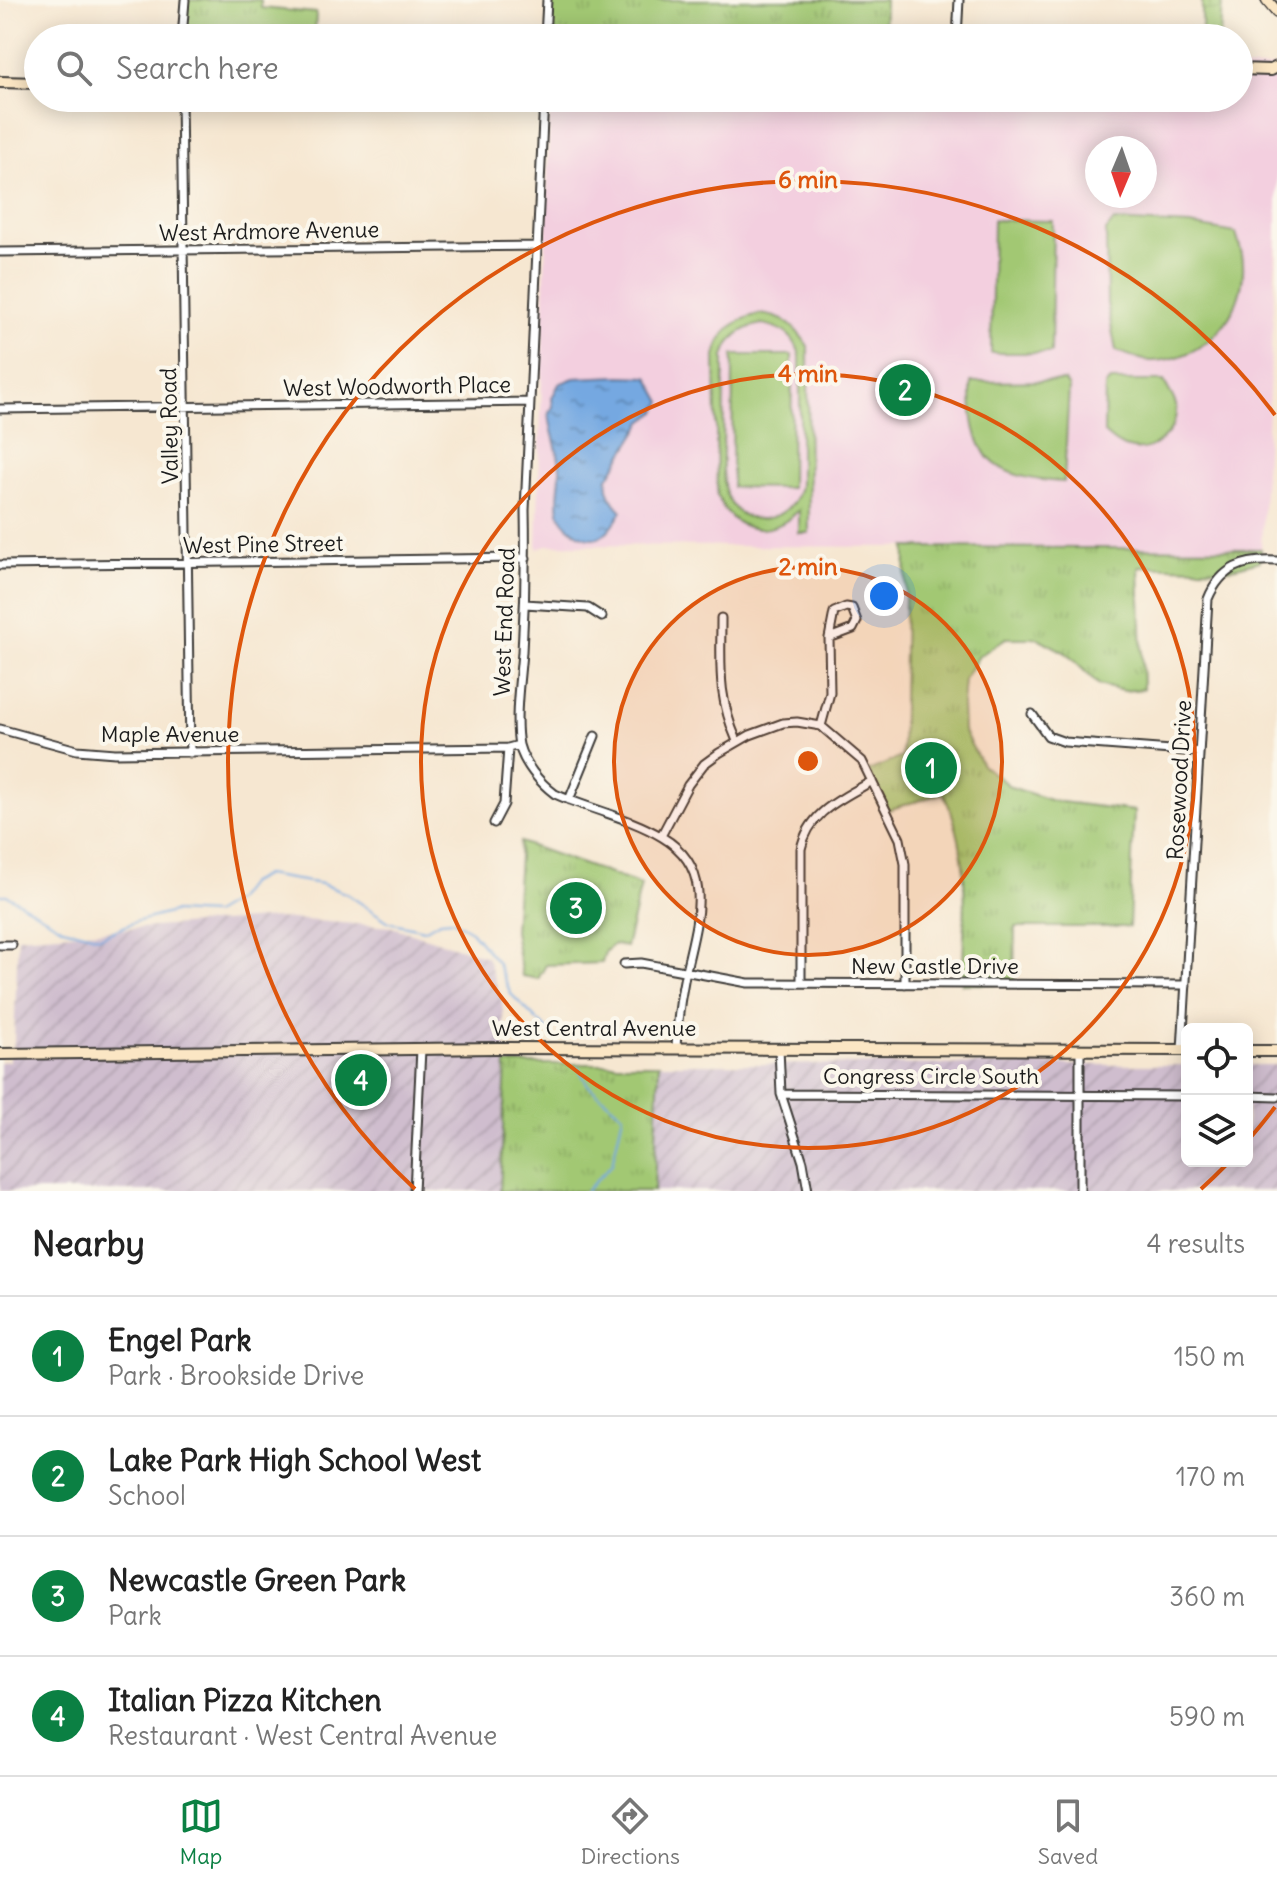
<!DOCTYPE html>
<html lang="en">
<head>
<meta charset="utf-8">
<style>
  :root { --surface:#fff; --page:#f6f6f6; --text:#222; --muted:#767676; --line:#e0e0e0; --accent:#0b8043 }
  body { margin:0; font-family:Delius,sans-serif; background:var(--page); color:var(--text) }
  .controls { position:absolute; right:24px; bottom:24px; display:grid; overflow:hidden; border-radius:12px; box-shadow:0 4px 20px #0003 }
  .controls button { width:72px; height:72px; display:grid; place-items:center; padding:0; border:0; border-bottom:2px solid var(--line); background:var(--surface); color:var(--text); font:40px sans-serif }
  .compass { position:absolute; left:1085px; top:136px; width:72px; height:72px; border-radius:50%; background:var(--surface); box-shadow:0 4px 20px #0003; rotate:182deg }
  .you { position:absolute; left:884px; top:596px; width:28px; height:28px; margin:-20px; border:6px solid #fff; border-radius:50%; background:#1a73e8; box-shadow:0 0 0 12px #1a73e833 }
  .badge { display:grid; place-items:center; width:52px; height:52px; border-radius:50%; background:var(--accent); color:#fff; font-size:26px; font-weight:700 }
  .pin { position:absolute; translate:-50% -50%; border:4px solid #fff; box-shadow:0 2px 8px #0006 }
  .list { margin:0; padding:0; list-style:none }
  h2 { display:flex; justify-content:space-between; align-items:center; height:104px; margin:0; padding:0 32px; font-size:34px }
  h2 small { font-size:26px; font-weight:400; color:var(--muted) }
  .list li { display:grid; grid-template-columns:52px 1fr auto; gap:24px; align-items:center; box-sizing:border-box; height:120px; padding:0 32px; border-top:2px solid var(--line) }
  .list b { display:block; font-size:30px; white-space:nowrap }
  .list p { margin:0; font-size:26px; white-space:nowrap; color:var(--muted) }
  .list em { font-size:26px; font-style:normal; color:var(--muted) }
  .icon { flex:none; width:44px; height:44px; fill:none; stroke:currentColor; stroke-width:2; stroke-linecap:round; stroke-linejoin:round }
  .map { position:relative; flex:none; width:1277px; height:1191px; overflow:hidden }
  .search { position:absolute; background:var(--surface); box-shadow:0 4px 20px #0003; left:24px; right:24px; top:24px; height:88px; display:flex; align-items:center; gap:20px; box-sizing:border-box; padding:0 28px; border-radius:44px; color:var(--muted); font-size:30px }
  .sheet { height:584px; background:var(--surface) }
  nav { display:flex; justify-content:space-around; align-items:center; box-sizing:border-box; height:112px; border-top:2px solid var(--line); background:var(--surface); font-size:22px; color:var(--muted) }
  nav a { display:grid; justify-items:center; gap:4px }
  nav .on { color:var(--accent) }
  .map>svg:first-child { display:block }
  .built { fill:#f3cfdf; fill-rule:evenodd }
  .industrial { fill:url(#industrial-furrows) }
  .grass { fill:url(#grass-tufts); stroke:#5f7248; stroke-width:2 }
  .wetland { fill:url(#wetland-marsh); stroke:#5f7248; stroke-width:2 }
  .pitch { fill:#a2c873; stroke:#5f7248; stroke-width:2; fill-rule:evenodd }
  .water { fill:url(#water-ripples); stroke:#48627e; stroke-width:2 }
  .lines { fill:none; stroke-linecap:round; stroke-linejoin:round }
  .stream { stroke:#74a8e1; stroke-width:2 }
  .street-casing { stroke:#3d3a37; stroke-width:11 }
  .secondary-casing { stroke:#3d3a37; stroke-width:14 }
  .street { stroke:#fff; stroke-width:7 }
  .secondary { stroke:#fbe6c4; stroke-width:10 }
  .ring { fill:none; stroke:#de560d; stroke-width:4 }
  .labels { text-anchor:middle; stroke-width:8; stroke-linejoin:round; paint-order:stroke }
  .street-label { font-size:22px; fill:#1c1c1c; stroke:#fbf7ec }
  .centre { fill:#de560d; stroke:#fbf7ec; stroke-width:4 }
  .ring-label { font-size:24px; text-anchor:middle; font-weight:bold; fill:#de560d; stroke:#fbf7ec; stroke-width:8; stroke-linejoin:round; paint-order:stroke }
</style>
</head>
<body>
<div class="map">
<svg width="1277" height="1191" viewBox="0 0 1277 1191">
  <defs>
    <pattern id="industrial-furrows" width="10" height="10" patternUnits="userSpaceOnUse" patternTransform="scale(2)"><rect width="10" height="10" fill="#cfbdce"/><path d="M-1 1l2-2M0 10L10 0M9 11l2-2" fill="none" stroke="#b1a2b0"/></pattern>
    <pattern id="grass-tufts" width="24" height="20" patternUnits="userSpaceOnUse" patternTransform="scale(2)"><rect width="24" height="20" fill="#a2c873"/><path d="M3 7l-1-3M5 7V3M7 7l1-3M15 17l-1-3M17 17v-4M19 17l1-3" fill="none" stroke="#8bab63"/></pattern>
    <pattern id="wetland-marsh" width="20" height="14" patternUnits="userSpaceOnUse" patternTransform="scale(2)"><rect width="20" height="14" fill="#a2c873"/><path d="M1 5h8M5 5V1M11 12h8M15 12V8" fill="none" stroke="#8bab63"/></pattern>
    <pattern id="water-ripples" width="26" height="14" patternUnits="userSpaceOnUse" patternTransform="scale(2)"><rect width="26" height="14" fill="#74a8e1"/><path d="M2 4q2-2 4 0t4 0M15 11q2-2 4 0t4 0" fill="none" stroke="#5e88b6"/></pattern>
  </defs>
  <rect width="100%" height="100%" fill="#fbf7ec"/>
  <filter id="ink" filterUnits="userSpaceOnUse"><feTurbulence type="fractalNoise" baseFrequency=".0125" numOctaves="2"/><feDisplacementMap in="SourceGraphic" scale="16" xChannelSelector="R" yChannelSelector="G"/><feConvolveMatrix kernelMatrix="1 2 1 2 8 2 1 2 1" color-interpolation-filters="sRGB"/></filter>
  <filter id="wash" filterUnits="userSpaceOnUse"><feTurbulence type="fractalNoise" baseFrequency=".006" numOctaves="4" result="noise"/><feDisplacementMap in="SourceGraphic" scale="32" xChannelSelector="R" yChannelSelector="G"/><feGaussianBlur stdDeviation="1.8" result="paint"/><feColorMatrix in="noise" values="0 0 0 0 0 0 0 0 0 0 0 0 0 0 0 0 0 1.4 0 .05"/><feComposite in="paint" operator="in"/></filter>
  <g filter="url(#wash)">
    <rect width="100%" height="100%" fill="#f6e7d1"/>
    <path class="built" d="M 1277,67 L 1277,234 L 1261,549 L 547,545 L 537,549 L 550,98 L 1239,98 L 1239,69 ZM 1097,148 L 1145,148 L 1145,196 L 1097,196 Z"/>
    <path class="industrial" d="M 278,918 L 392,927 L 487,957 L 502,1000 L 506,1063 L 500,1191 L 0,1191 L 0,1062 L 9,1061 L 14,1042 L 18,937 Z
      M 659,1064 L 1187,1065 L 1187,1161 L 1247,1161 L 1247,1065 L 1277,1065 L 1277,1191 L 654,1191 Z"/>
    <path class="grass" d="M 185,0 L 261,0 L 261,8 L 316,13 L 315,38 L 182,38 Z
      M 549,0 L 885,0 L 884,38 L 549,38 Z
      M 906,547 L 1261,549 L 1260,561 L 1229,569 L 1139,566 L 1143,689 L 1123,691 L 1099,685 L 1066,653 L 1038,638 L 1006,638 L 979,656 L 964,679 L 962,705 L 963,730 L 982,765 L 1011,787 L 1053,801 L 1134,811 L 1129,927 L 1015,927 L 1014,984 L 962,984 C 964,920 973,852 943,793 L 888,810 L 868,771 L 902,757 Z
      M 520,842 L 641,885 L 626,947 L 614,944 L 605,952 L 602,963 L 546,965 L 538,979 L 522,976 L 514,931 Z
      M 506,1064 L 659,1064 L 654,1191 L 500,1191 Z"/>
    <path class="wetland" d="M 1202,0 L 1222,0 L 1220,38 L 1202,38 Z"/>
    <path class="pitch" d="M 993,220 L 1053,221 L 1051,353 L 991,353 Z
      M 1114,221 L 1190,225 L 1236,233 C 1238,242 1243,253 1243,263 C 1246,315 1205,360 1152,361 C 1141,361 1127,354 1116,351 L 1107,303 L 1106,231 Z
      M 759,314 C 784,316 795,326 808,346 L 809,533 L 799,533 L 799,510 C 770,540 733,534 717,495 L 715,356 C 720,331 735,320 759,314 ZM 762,324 C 782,328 795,335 800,356 L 800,485 C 794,524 738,533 726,493 C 721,477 723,460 723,444 C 724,415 724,386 724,357 C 729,336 743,328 762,324 Z
      M 733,355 L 792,355 L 791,488 L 732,487 Z
      M 1064,381 L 1069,387 L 1064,482 C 989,478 970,456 971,382 Z
      M 1110,381 L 1164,381 C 1167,388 1174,397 1176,405 C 1179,429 1156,453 1132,449 C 1120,447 1113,441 1104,433 L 1105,386 Z"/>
    <path class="water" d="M 620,376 L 648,377 L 662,402 L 656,412 L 643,422 L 608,478 C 605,491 613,502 622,511 C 610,532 598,548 574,531 C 567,526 560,520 559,511 C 556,497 561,481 560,467 C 558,447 550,431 549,412 L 553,407 L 552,398 L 559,384 L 574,378 Z"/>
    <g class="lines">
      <path class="stream" d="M 0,895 L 7,895 L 63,928 L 100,937 L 135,922 L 173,912 L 213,914 L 235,901 L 248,884 L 265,875 L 322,884 L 347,894 L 389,922 L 424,930 L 440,921 L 452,920 L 471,931 L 497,962 L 511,994 L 548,1031
        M 578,1067 L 588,1085 L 623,1115 L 612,1164 L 586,1191"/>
    </g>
  </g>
  <g filter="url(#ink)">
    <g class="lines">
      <g class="street-casing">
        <path id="street" d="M 182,38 L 185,0
          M 545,38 L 547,0
          M 957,38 L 959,0
          M 181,98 L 190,753
          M 544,98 L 525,510 C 526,558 525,605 522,652 C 520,679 514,718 519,745 C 524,764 539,782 555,794 C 589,809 631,818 662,837 C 718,870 695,926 685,975 C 680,1000 677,1023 676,1048
          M 0,252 L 538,246
          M 0,409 L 530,402
          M 0,565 L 526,558
          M 525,604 L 588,608 L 602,617
          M 721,618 C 721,667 717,695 737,741
          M 1032,714 L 1048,736 L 1065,742 L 1198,752
          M 821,726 L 830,693 L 829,638 L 853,629 L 857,621 L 852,608 L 846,607 L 834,612 L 829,638
          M 0,729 L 77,750 L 115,753 L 508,748 L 519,745
          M 569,800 L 595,736
          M 494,823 L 504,804 L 508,748
          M 661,836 L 688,785 L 704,764 L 719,753 L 750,735 L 783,723 L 797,722 L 821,726 L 862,761 L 900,839 L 905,864 L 905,984
          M 0,945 L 12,945
          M 624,964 L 641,963 L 748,983 L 1186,985
          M 801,983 L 801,849 C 809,811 842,799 872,781
          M 779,1048 L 781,1094 L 803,1162 L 808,1191
          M 1182,1050 L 1208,599 C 1221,567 1244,559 1277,561
          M 781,1094 L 1187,1096
          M 1247,1096 L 1277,1097
          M 414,1191 L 421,1049
          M 1080,1191 L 1080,1050"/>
      </g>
      <g class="secondary-casing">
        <path id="secondary" d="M 1267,0 L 1277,12
          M 1239,69 L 1271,70 L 1277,67
          M 0,82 L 38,83
          M 1247,1051 L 1277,1051
          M 0,1054 L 497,1048 L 1187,1050"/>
      </g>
      <use href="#street" class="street"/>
      <use href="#secondary" class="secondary"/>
    </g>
  </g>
  <circle cx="808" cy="761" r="194" fill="#de560d" fill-opacity=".12"/>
  <g class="ring">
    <circle cx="808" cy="761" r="194"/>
    <circle cx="808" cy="761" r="387"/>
    <path d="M1275 1107A581 581 0 0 1 1250 1138M1226 1165A581 581 0 0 1 1201 1189M415 1189A581 581 0 1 1 1275 415"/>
  </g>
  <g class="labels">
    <g class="street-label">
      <text transform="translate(269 231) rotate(-1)" y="8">West Ardmore Avenue</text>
      <text transform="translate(397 386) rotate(-1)" y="8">West Woodworth Place</text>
      <text transform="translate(169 426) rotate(-91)" y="8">Valley Road</text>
      <text transform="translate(263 544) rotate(-1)" y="8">West Pine Street</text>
      <text transform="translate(504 622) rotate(-88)" y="8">West End Road</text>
      <text x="170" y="742">Maple Avenue</text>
      <text transform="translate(1179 780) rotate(-87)" y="8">Rosewood Drive</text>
      <text x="935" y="974">New Castle Drive</text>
      <text x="594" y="1036">West Central Avenue</text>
      <text x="931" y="1084">Congress Circle South</text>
    </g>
  </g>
  <circle cx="808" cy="761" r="12" class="centre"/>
  <g class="ring-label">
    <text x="808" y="188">6 min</text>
    <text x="808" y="382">4 min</text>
    <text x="808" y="575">2 min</text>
  </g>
</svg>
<div class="controls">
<button><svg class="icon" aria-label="locate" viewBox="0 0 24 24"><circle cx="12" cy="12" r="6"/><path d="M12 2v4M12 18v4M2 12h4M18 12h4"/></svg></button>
<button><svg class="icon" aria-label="layers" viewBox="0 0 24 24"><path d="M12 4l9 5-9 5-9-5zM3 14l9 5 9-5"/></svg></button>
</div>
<svg class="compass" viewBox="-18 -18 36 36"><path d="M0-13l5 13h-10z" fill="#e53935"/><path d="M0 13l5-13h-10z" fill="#767676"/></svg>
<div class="you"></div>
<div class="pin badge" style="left:931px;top:768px">1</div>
<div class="pin badge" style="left:905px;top:390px">2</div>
<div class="pin badge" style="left:576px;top:908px">3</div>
<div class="pin badge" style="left:361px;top:1080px">4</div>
<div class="search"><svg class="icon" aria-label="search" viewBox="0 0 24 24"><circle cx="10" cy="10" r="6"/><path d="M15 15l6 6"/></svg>Search here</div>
</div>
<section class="sheet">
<h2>Nearby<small>4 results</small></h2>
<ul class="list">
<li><span class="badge">1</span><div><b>Engel Park</b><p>Park · Brookside Drive</p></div><em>150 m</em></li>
<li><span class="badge">2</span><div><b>Lake Park High School West</b><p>School</p></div><em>170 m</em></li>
<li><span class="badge">3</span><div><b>Newcastle Green Park</b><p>Park</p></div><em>360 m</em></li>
<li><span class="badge">4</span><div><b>Italian Pizza Kitchen</b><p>Restaurant · West Central Avenue</p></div><em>590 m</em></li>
</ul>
</section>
<nav>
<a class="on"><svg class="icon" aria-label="map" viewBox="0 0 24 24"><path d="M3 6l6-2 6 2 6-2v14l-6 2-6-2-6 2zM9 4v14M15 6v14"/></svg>Map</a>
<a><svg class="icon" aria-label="directions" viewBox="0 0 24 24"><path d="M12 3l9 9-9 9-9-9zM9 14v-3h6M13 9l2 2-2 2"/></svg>Directions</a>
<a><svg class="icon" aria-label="saved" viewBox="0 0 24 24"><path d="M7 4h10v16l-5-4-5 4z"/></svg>Saved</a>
</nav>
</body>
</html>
